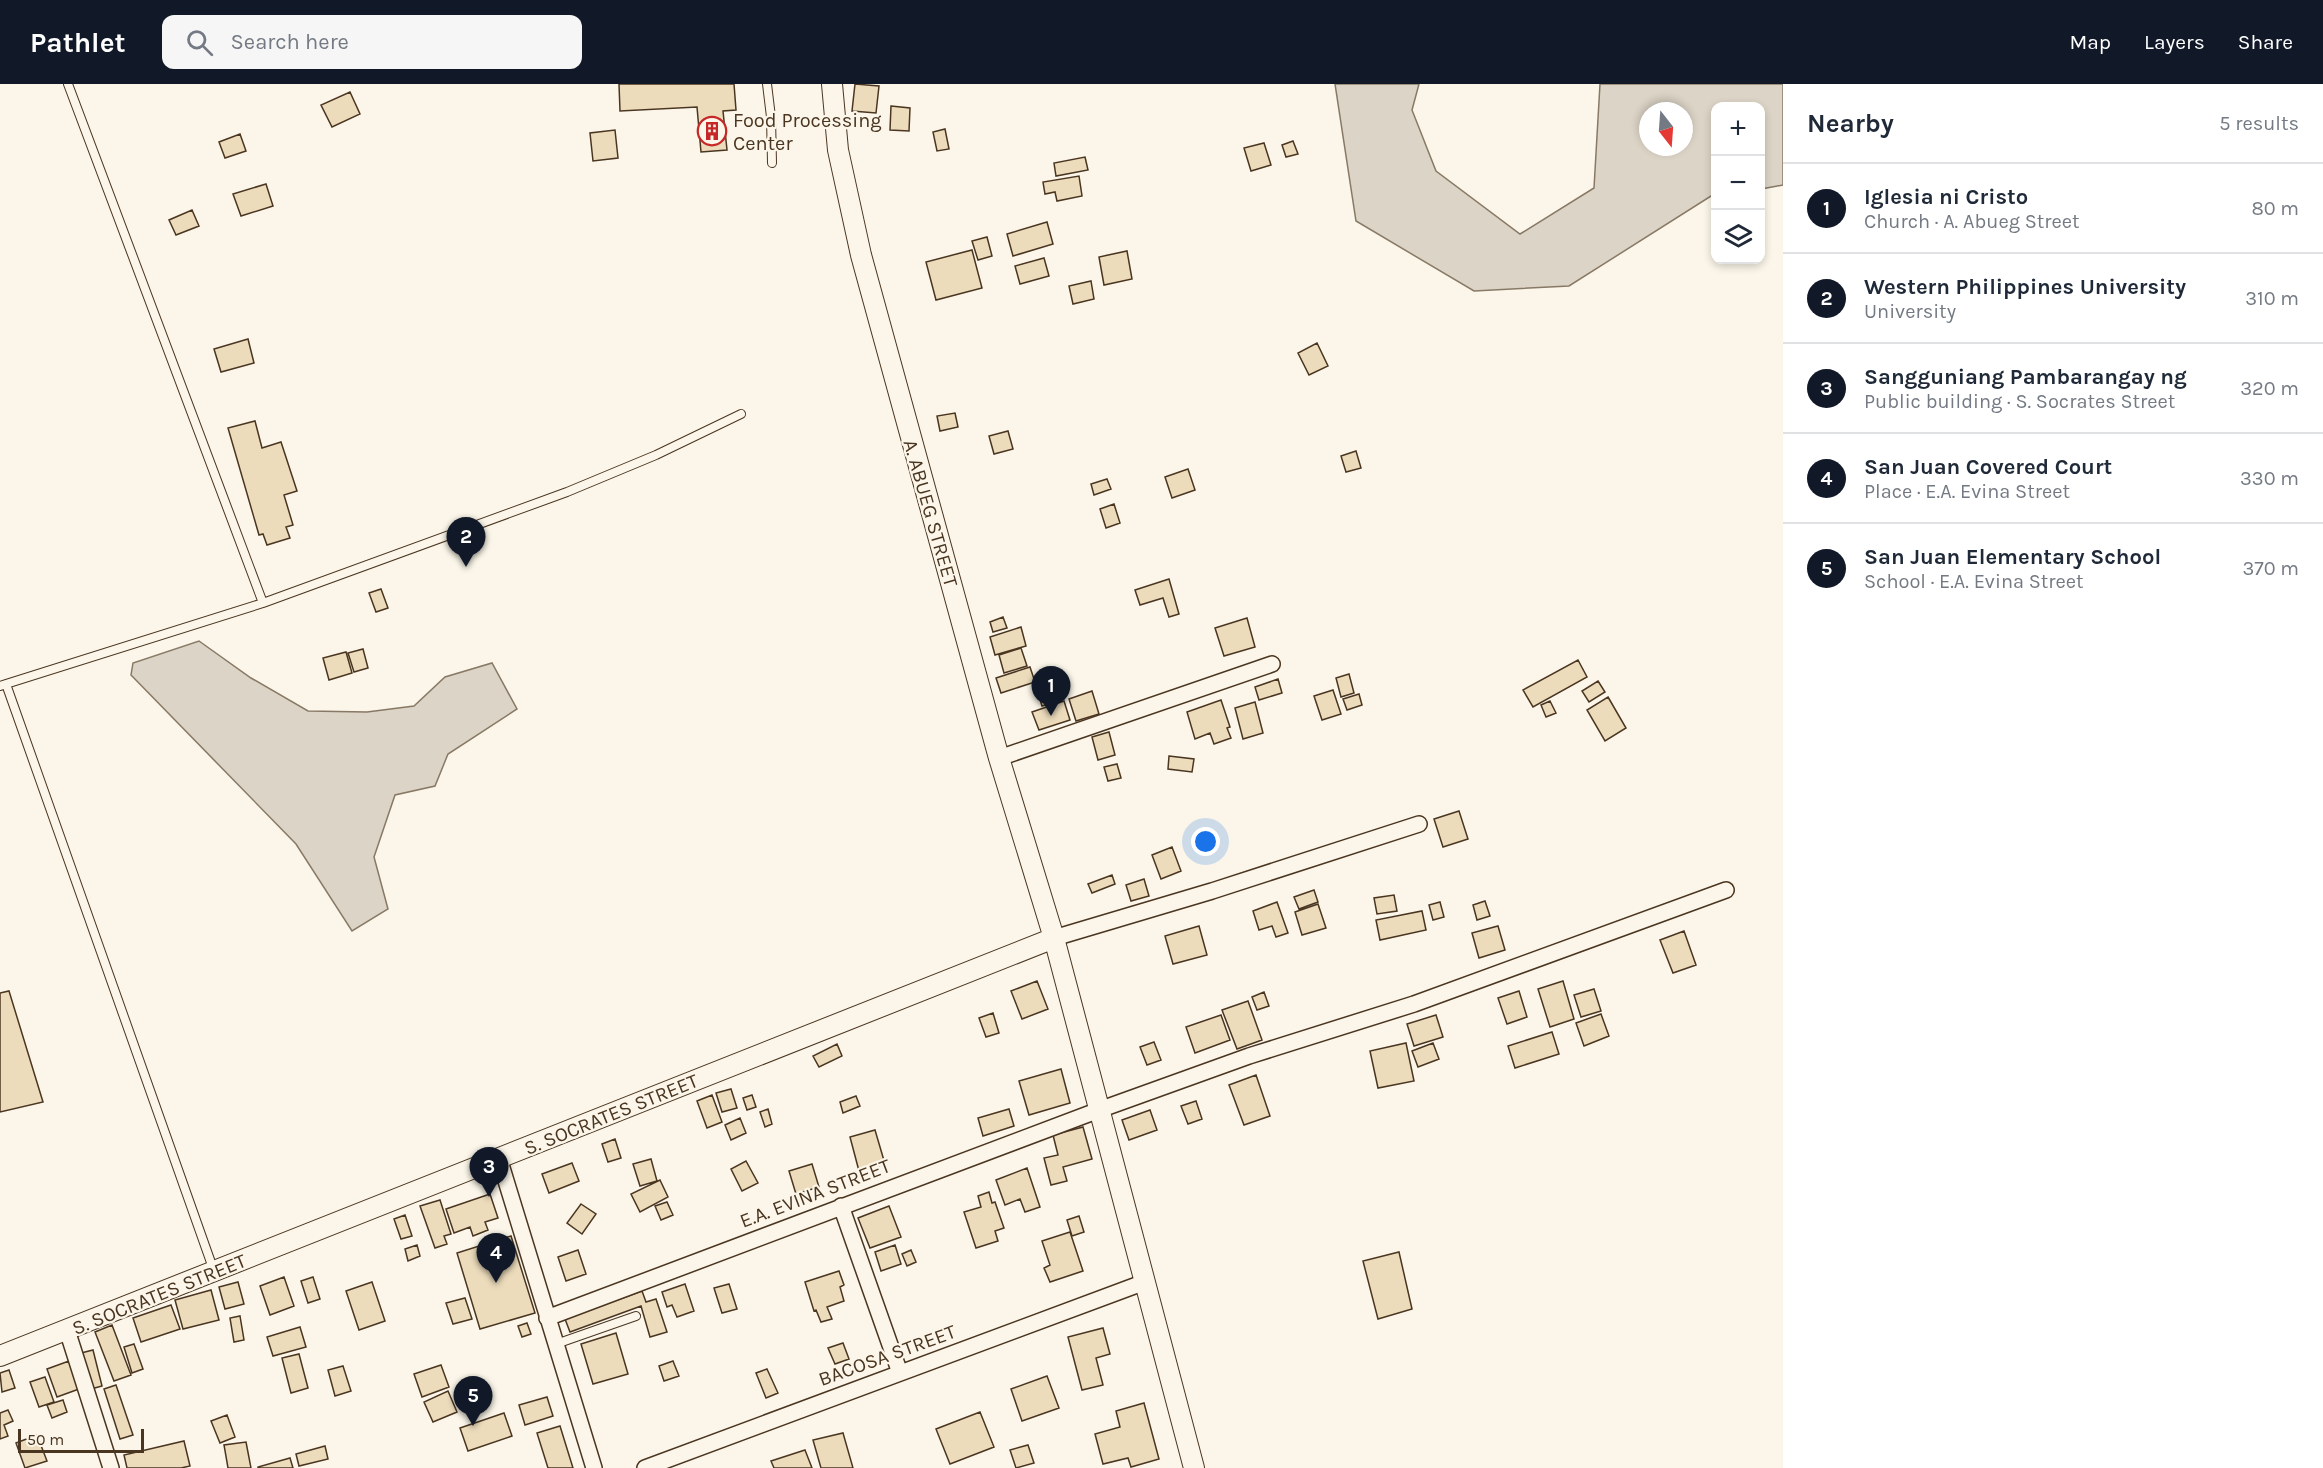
<!DOCTYPE html>
<html lang="en">
<head>
<meta charset="utf-8">
<style>
  :root { --surface:#fff; --page:#f6f6f7; --text:#1f2937; --muted:#747a83; --line:#e0e1e3; --accent:#111827 }
  body { margin:0; font-family:Karla,sans-serif; background:var(--page); color:var(--text) }
  .controls { position:absolute; right:18px; top:18px; display:grid; overflow:hidden; border-radius:12px; box-shadow:0 3px 9px #0003 }
  .controls button { width:54px; height:54px; display:grid; place-items:center; padding:0; border:0; border-bottom:2px solid var(--line); background:var(--surface); color:var(--text); font:30px sans-serif }
  .compass { position:absolute; left:1639px; top:18px; width:54px; height:54px; border-radius:50%; background:var(--surface); box-shadow:0 3px 9px #0003; rotate:163deg }
  .scale { position:absolute; left:18px; bottom:15px; width:126px; box-sizing:border-box; padding-left:6px; border:3px solid #4a3520; border-top:0; font-size:16px; line-height:21px; white-space:nowrap; color:#4a3520; -webkit-text-stroke:4px #fbf6e9; paint-order:stroke }
  .you { position:absolute; left:1206px; top:758px; width:21px; height:21px; margin:-15px; border:4px solid #fff; border-radius:50%; background:#1a73e8; box-shadow:0 0 0 9px #1a73e833 }
  .badge { display:grid; place-items:center; width:39px; height:39px; border-radius:50%; background:var(--accent); color:#fff; font-size:20px; font-weight:700 }
  .pin { position:absolute; translate:-50% -50px; filter:drop-shadow(0 2px 3px #0008) }
  .pin::after { content:''; position:absolute; top:32px; width:21px; height:18px; background:inherit; clip-path:polygon(0 0,100% 0,50% 100%) }
  .list { margin:0; padding:0; list-style:none }
  h2 { display:flex; justify-content:space-between; align-items:center; height:78px; margin:0; padding:0 24px; font-size:26px }
  h2 small { font-size:20px; font-weight:400; color:var(--muted) }
  .list li { display:grid; grid-template-columns:39px 1fr auto; gap:18px; align-items:center; box-sizing:border-box; height:90px; padding:0 24px; border-top:2px solid var(--line) }
  .list b { display:block; font-size:22px; white-space:nowrap }
  .list p { margin:0; font-size:20px; white-space:nowrap; color:var(--muted) }
  .list em { font-size:20px; font-style:normal; color:var(--muted) }
  .icon { flex:none; width:33px; height:33px; fill:none; stroke:currentColor; stroke-width:2; stroke-linecap:round; stroke-linejoin:round }
  .map { position:relative; flex:none; width:1783px; height:1384px; overflow:hidden }
  header { display:flex; align-items:center; gap:36px; box-sizing:border-box; height:84px; padding:0 30px; background:var(--accent); color:#fff }
  header strong { font-size:28px }
  nav { display:flex; gap:33px; margin-inline-start:auto; font-size:21px }
  .search { width:420px; height:54px; background:var(--page); display:flex; align-items:center; gap:15px; box-sizing:border-box; padding:0 21px; border-radius:12px; color:var(--muted); font-size:22px }
  main { display:flex }
  aside { flex:1; background:var(--surface) }
  .map>svg:first-child { display:block }
  .water { fill:#dcd4c6; stroke:#887966; stroke-width:1.5; fill-rule:evenodd }
  .building { fill:#ecdcbc; stroke:#4a3520; stroke-width:1.5 }
  .lines { fill:none; stroke-linecap:round; stroke-linejoin:round }
  .service-casing { stroke:#4a3520; stroke-width:10 }
  .minor-casing { stroke:#4a3520; stroke-width:18 }
  .tertiary-casing { stroke:#4a3520; stroke-width:22 }
  .service { stroke:#fbf6e9; stroke-width:8 }
  .minor { stroke:#fbf6e9; stroke-width:15 }
  .tertiary { stroke:#fbf6e9; stroke-width:20 }
  .labels { text-anchor:middle; stroke-width:4.5; stroke-linejoin:round; paint-order:stroke }
  .poi-label { font-size:20px; fill:#4a3520; stroke:#fbf6e9; text-anchor:start }
  .street-label { font-size:20px; fill:#4a3520; stroke:#fbf6e9 }
</style>
</head>
<body>
<header>
<strong>Pathlet</strong>
<div class="search"><svg class="icon" aria-label="search" viewBox="0 0 24 24"><circle cx="10" cy="10" r="6"/><path d="M15 15l6 6"/></svg>Search here</div>
<nav><a>Map</a><a>Layers</a><a>Share</a></nav>
</header>
<main>
<div class="map">
<svg width="1783" height="1384" viewBox="0 0 1783 1384">
  <rect width="100%" height="100%" fill="#fbf6e9"/>
  <path class="water" d="M 1335,0 L 1419,0 L 1412,26 L 1436,87 L 1520,150 L 1594,104 L 1600,0 L 1783,0 L 1783,101 L 1761,105 L 1760,22 L 1716,22 L 1715,111 L 1711,112 L 1569,202 L 1474,207 L 1356,137 ZM 1648,27 L 1684,27 L 1684,63 L 1648,63 Z
    M 199,557 L 251,594 L 308,627 L 367,628 L 414,622 L 445,593 L 492,579 L 517,625 L 448,670 L 435,702 L 395,711 L 374,773 L 388,825 L 352,847 L 296,760 L 131,591 L 133,579 Z"/>
  <path class="building" d="M 619,0 L 734,0 L 736,26 L 723,27 L 727,66 L 701,68 L 697,23 L 620,27 Z
    M 855,0 L 879,2 L 876,29 L 852,27 Z
    M 350,8 L 360,30 L 332,43 L 321,21 Z
    M 891,22 L 910,24 L 909,47 L 890,46 Z
    M 945,45 L 949,65 L 937,67 L 933,48 Z
    M 615,46 L 618,74 L 593,77 L 590,49 Z
    M 240,50 L 246,67 L 225,74 L 219,58 Z
    M 1293,57 L 1298,70 L 1286,73 L 1282,61 Z
    M 1264,59 L 1271,81 L 1251,87 L 1244,64 Z
    M 1085,73 L 1088,86 L 1056,92 L 1054,79 Z
    M 1079,92 L 1082,112 L 1057,117 L 1055,108 L 1045,110 L 1043,98 Z
    M 266,100 L 273,122 L 241,132 L 233,110 Z
    M 192,126 L 199,142 L 176,151 L 169,136 Z
    M 1047,138 L 1053,160 L 1013,172 L 1007,150 Z
    M 987,153 L 992,172 L 978,176 L 972,157 Z
    M 972,166 L 982,204 L 936,216 L 926,178 Z
    M 1127,167 L 1132,195 L 1104,201 L 1099,173 Z
    M 1044,174 L 1049,192 L 1020,200 L 1015,182 Z
    M 1091,197 L 1094,215 L 1073,220 L 1069,202 Z
    M 248,255 L 254,279 L 221,288 L 214,265 Z
    M 1317,259 L 1328,282 L 1309,291 L 1298,269 Z
    M 955,329 L 958,343 L 940,347 L 937,332 Z
    M 255,337 L 262,364 L 281,358 L 297,407 L 284,411 L 293,441 L 286,443 L 290,454 L 267,461 L 263,450 L 259,451 L 228,344 Z
    M 1008,347 L 1013,365 L 994,370 L 989,352 Z
    M 1356,367 L 1361,384 L 1346,388 L 1341,372 Z
    M 1188,385 L 1195,406 L 1172,414 L 1165,393 Z
    M 1107,395 L 1111,405 L 1094,411 L 1091,400 Z
    M 1114,420 L 1120,439 L 1106,444 L 1100,425 Z
    M 1169,495 L 1179,530 L 1169,533 L 1163,514 L 1140,521 L 1135,506 Z
    M 381,505 L 388,524 L 376,528 L 369,509 Z
    M 1003,533 L 1007,544 L 993,548 L 990,538 Z
    M 1247,534 L 1255,563 L 1224,572 L 1215,544 Z
    M 1021,543 L 1026,562 L 995,571 L 990,553 Z
    M 1021,564 L 1027,582 L 1004,589 L 999,571 Z
    M 363,565 L 368,584 L 354,588 L 348,569 Z
    M 346,568 L 352,589 L 329,596 L 323,574 Z
    M 1578,576 L 1587,593 L 1533,623 L 1523,606 Z
    M 1030,583 L 1035,598 L 1001,609 L 996,594 Z
    M 1349,590 L 1354,609 L 1341,613 L 1336,594 Z
    M 1278,595 L 1282,609 L 1259,616 L 1255,603 Z
    M 1055,596 L 1061,616 L 1042,622 L 1036,602 Z
    M 1598,597 L 1605,608 L 1589,618 L 1582,607 Z
    M 1333,606 L 1341,630 L 1322,636 L 1314,612 Z
    M 1092,607 L 1099,630 L 1076,637 L 1069,615 Z
    M 1359,610 L 1362,621 L 1347,626 L 1343,615 Z
    M 1608,613 L 1626,644 L 1605,657 L 1587,626 Z
    M 1221,616 L 1230,643 L 1227,644 L 1231,654 L 1214,660 L 1210,649 L 1195,655 L 1187,628 Z
    M 1064,617 L 1070,636 L 1039,646 L 1032,628 Z
    M 1550,617 L 1556,629 L 1546,633 L 1541,621 Z
    M 1255,618 L 1263,649 L 1243,655 L 1235,624 Z
    M 1109,648 L 1115,671 L 1098,676 L 1092,653 Z
    M 1169,672 L 1194,675 L 1192,688 L 1168,685 Z
    M 1117,680 L 1121,694 L 1108,697 L 1104,683 Z
    M 1459,727 L 1468,755 L 1443,763 L 1434,735 Z
    M 1172,763 L 1181,787 L 1161,795 L 1152,771 Z
    M 1112,791 L 1115,800 L 1092,809 L 1088,800 Z
    M 1144,795 L 1149,812 L 1131,817 L 1126,801 Z
    M 1314,806 L 1318,818 L 1299,825 L 1294,813 Z
    M 1394,811 L 1397,827 L 1377,830 L 1374,814 Z
    M 1485,817 L 1490,832 L 1477,836 L 1473,821 Z
    M 1277,818 L 1288,849 L 1276,853 L 1272,842 L 1259,846 L 1253,827 Z
    M 1440,818 L 1444,833 L 1433,836 L 1429,821 Z
    M 1318,820 L 1326,844 L 1302,851 L 1295,828 Z
    M 1422,827 L 1426,846 L 1380,856 L 1376,836 Z
    M 1199,842 L 1207,871 L 1173,880 L 1165,852 Z
    M 1498,842 L 1505,866 L 1479,874 L 1472,849 Z
    M 1684,847 L 1696,881 L 1673,889 L 1660,856 Z
    M 1037,897 L 1048,925 L 1022,935 L 1011,907 Z
    M 1563,897 L 1574,935 L 1550,943 L 1538,905 Z
    M 1594,905 L 1601,927 L 1581,933 L 1574,911 Z
    M 9,907 L 43,1018 L 0,1028 L 0,909 Z
    M 1519,907 L 1527,933 L 1507,940 L 1498,914 Z
    M 1264,908 L 1269,922 L 1257,926 L 1252,913 Z
    M 1248,917 L 1262,956 L 1237,965 L 1222,926 Z
    M 993,929 L 999,949 L 986,953 L 979,934 Z
    M 1601,930 L 1609,952 L 1584,962 L 1576,939 Z
    M 1221,931 L 1230,956 L 1195,969 L 1186,943 Z
    M 1436,931 L 1443,953 L 1414,962 L 1407,940 Z
    M 1552,948 L 1559,970 L 1515,984 L 1508,962 Z
    M 1154,958 L 1161,976 L 1147,981 L 1140,963 Z
    M 1406,959 L 1414,997 L 1378,1004 L 1370,967 Z
    M 1433,959 L 1439,975 L 1418,983 L 1412,967 Z
    M 837,960 L 842,972 L 819,983 L 813,972 Z
    M 1061,985 L 1070,1019 L 1029,1031 L 1019,997 Z
    M 1256,991 L 1270,1032 L 1244,1041 L 1229,1001 Z
    M 731,1005 L 737,1024 L 722,1028 L 716,1009 Z
    M 712,1011 L 722,1038 L 707,1044 L 697,1017 Z
    M 752,1011 L 756,1023 L 747,1026 L 743,1014 Z
    M 856,1012 L 860,1022 L 843,1029 L 840,1018 Z
    M 1196,1017 L 1202,1035 L 1188,1040 L 1181,1022 Z
    M 768,1025 L 772,1040 L 765,1043 L 760,1028 Z
    M 1009,1025 L 1014,1042 L 983,1052 L 978,1034 Z
    M 1150,1026 L 1157,1046 L 1129,1056 L 1122,1036 Z
    M 740,1034 L 746,1049 L 731,1056 L 725,1041 Z
    M 1083,1043 L 1092,1075 L 1063,1083 L 1067,1097 L 1051,1101 L 1044,1074 L 1058,1071 L 1053,1051 Z
    M 875,1046 L 885,1080 L 859,1087 L 850,1053 Z
    M 615,1055 L 621,1074 L 608,1078 L 602,1060 Z
    M 651,1075 L 657,1097 L 640,1102 L 633,1080 Z
    M 746,1077 L 758,1099 L 742,1107 L 731,1085 Z
    M 572,1079 L 579,1097 L 549,1109 L 542,1090 Z
    M 812,1080 L 819,1103 L 796,1110 L 789,1087 Z
    M 1027,1084 L 1040,1123 L 1025,1128 L 1020,1115 L 1005,1121 L 996,1096 Z
    M 660,1096 L 668,1113 L 640,1128 L 631,1110 Z
    M 989,1108 L 992,1119 L 995,1118 L 1004,1144 L 995,1147 L 998,1157 L 976,1164 L 964,1128 L 981,1123 L 978,1112 Z
    M 490,1110 L 498,1134 L 485,1138 L 488,1146 L 473,1152 L 470,1143 L 454,1149 L 446,1125 Z
    M 440,1116 L 451,1150 L 444,1152 L 447,1160 L 435,1164 L 420,1122 Z
    M 667,1118 L 673,1131 L 661,1136 L 655,1122 Z
    M 581,1120 L 596,1130 L 582,1150 L 567,1139 Z
    M 889,1122 L 901,1153 L 870,1164 L 858,1134 Z
    M 405,1131 L 412,1152 L 401,1155 L 394,1135 Z
    M 1079,1132 L 1084,1148 L 1072,1152 L 1067,1136 Z
    M 1070,1148 L 1083,1187 L 1050,1198 L 1044,1184 L 1050,1181 L 1042,1157 Z
    M 511,1152 L 535,1229 L 480,1245 L 457,1169 Z
    M 417,1161 L 420,1172 L 408,1177 L 405,1165 Z
    M 895,1161 L 901,1180 L 881,1187 L 875,1168 Z
    M 578,1166 L 586,1190 L 566,1197 L 558,1173 Z
    M 911,1166 L 916,1178 L 907,1182 L 902,1170 Z
    M 1399,1168 L 1412,1225 L 1378,1235 L 1363,1177 Z
    M 839,1187 L 844,1201 L 840,1203 L 844,1217 L 827,1223 L 832,1235 L 821,1238 L 816,1226 L 814,1227 L 805,1198 Z
    M 284,1193 L 294,1222 L 270,1231 L 260,1202 Z
    M 313,1193 L 320,1215 L 308,1219 L 301,1197 Z
    M 238,1198 L 244,1220 L 225,1225 L 219,1203 Z
    M 372,1198 L 385,1237 L 359,1246 L 346,1207 Z
    M 685,1200 L 694,1227 L 677,1233 L 672,1221 L 667,1223 L 662,1208 Z
    M 729,1200 L 737,1225 L 722,1229 L 714,1204 Z
    M 211,1206 L 219,1236 L 183,1245 L 175,1216 Z
    M 642,1207 L 646,1218 L 656,1215 L 667,1248 L 650,1253 L 641,1222 L 570,1248 L 565,1235 Z
    M 465,1214 L 472,1235 L 453,1240 L 446,1219 Z
    M 171,1221 L 180,1245 L 141,1258 L 133,1234 Z
    M 240,1232 L 244,1256 L 234,1258 L 230,1234 Z
    M 527,1239 L 531,1250 L 522,1253 L 518,1242 Z
    M 112,1241 L 131,1291 L 114,1297 L 95,1248 Z
    M 300,1243 L 306,1263 L 273,1272 L 267,1253 Z
    M 1103,1244 L 1110,1270 L 1096,1274 L 1103,1301 L 1082,1306 L 1068,1253 Z
    M 616,1249 L 628,1290 L 593,1300 L 581,1260 Z
    M 843,1259 L 849,1275 L 835,1280 L 828,1264 Z
    M 134,1260 L 143,1285 L 132,1289 L 124,1263 Z
    M 93,1266 L 102,1302 L 91,1305 L 81,1269 Z
    M 299,1270 L 308,1304 L 291,1309 L 282,1274 Z
    M 69,1277 L 79,1305 L 57,1313 L 47,1285 Z
    M 673,1277 L 679,1292 L 664,1297 L 659,1282 Z
    M 441,1281 L 449,1303 L 422,1313 L 414,1290 Z
    M 343,1282 L 351,1307 L 335,1312 L 328,1286 Z
    M 767,1285 L 778,1309 L 766,1314 L 756,1289 Z
    M 9,1286 L 15,1304 L 2,1308 L 0,1289 Z
    M 1047,1292 L 1059,1324 L 1022,1337 L 1011,1305 Z
    M 45,1293 L 54,1318 L 39,1323 L 30,1298 Z
    M 116,1301 L 133,1351 L 120,1355 L 104,1305 Z
    M 448,1307 L 457,1328 L 433,1338 L 424,1318 Z
    M 547,1313 L 553,1332 L 525,1341 L 519,1321 Z
    M 63,1316 L 67,1328 L 52,1334 L 47,1321 Z
    M 1144,1319 L 1159,1375 L 1131,1383 L 1128,1374 L 1103,1380 L 1095,1350 L 1120,1343 L 1116,1327 Z
    M 8,1326 L 13,1337 L 4,1341 L 8,1352 L 0,1355 L 0,1329 Z
    M 980,1328 L 994,1363 L 950,1380 L 936,1345 Z
    M 504,1329 L 512,1352 L 468,1367 L 460,1344 Z
    M 227,1331 L 235,1353 L 220,1359 L 211,1337 Z
    M 560,1342 L 573,1384 L 548,1384 L 537,1349 Z
    M 843,1349 L 853,1384 L 821,1384 L 813,1356 Z
    M 37,1351 L 47,1377 L 25,1384 L 16,1359 Z
    M 184,1357 L 190,1382 L 181,1384 L 127,1384 L 124,1371 Z
    M 246,1358 L 251,1384 L 228,1384 L 224,1361 Z
    M 1028,1361 L 1034,1379 L 1016,1384 L 1010,1366 Z
    M 325,1362 L 328,1375 L 299,1382 L 296,1370 Z
    M 805,1366 L 812,1384 L 774,1384 L 771,1377 Z
    M 290,1374 L 293,1384 L 258,1384 L 258,1383 Z"/>
  <g class="lines">
    <g class="service-casing">
      <path id="service" d="M 767,0 L 771,33 L 772,79
        M 263,519 L 567,408 L 656,371 L 741,330
        M 6,600 L 263,519 L 68,0
        M 0,602 L 6,600 L 214,1187
        M 556,1260 L 636,1232"/>
    </g>
    <g class="minor-casing">
      <path id="minor" d="M 999,674 L 1272,580
        M 1054,854 L 1212,807 L 1419,740
        M 499,1074 L 594,1384
        M 841,1122 L 900,1289
        M 547,1234 L 1099,1026 L 1249,972 L 1414,920 L 1726,806
        M 67,1246 L 111,1384
        M 645,1384 L 1145,1198"/>
    </g>
    <g class="tertiary-casing">
      <path id="tertiary" d="M 832,0 L 838,66 L 861,171 L 999,674 L 1054,854 L 1194,1384
        M 0,1272 L 1054,854"/>
    </g>
    <use href="#service" class="service"/>
    <use href="#minor" class="minor"/>
    <use href="#tertiary" class="tertiary"/>
  </g>
  <defs>
    <g id="building-ring" transform="scale(1.5)"><circle r="9.5" fill="#fbf6e9" stroke="#c62828" stroke-width="1.5"/><path d="M-4-6H4V6H1V3H-1V6H-4ZM-2.5-4.3h1.7v1.8h-1.7ZM.8-4.3h1.7v1.8H.8ZM-2.5-1h1.7V.8h-1.7ZM.8-1h1.7V.8H.8Z" fill="#c62828"/></g>
  </defs>
  <g fill-rule="evenodd">
    <use href="#building-ring" x="712" y="47"/>
  </g>
  <g class="labels">
    <g class="poi-label">
      <text x="733" y="43">Food Processing<tspan x="733" dy="23">Center</tspan></text>
    </g>
    <g class="street-label">
      <text transform="translate(931 429) rotate(74)" y="7">A. ABUEG STREET</text>
      <text transform="translate(611 1030) rotate(-22)" y="7">S. SOCRATES STREET</text>
      <text transform="translate(815 1109) rotate(-21)" y="7">E.A. EVINA STREET</text>
      <text transform="translate(159 1210) rotate(-22)" y="7">S. SOCRATES STREET</text>
      <text transform="translate(887 1271) rotate(-20)" y="7">BACOSA STREET</text>
    </g>
  </g>
</svg>
<div class="controls">
<button>+</button>
<button>−</button>
<button><svg class="icon" aria-label="layers" viewBox="0 0 24 24"><path d="M12 4l9 5-9 5-9-5zM3 14l9 5 9-5"/></svg></button>
</div>
<svg class="compass" viewBox="-18 -18 36 36"><path d="M0-13l5 13h-10z" fill="#e53935"/><path d="M0 13l5-13h-10z" fill="#747a83"/></svg>
<div class="scale">50 m</div>
<div class="you"></div>
<div class="pin badge" style="left:1051px;top:632px">1</div>
<div class="pin badge" style="left:466px;top:483px">2</div>
<div class="pin badge" style="left:489px;top:1113px">3</div>
<div class="pin badge" style="left:496px;top:1199px">4</div>
<div class="pin badge" style="left:473px;top:1342px">5</div>
</div>
<aside>
<h2>Nearby<small>5 results</small></h2>
<ul class="list">
<li><span class="badge">1</span><div><b>Iglesia ni Cristo</b><p>Church · A. Abueg Street</p></div><em>80 m</em></li>
<li><span class="badge">2</span><div><b>Western Philippines University</b><p>University</p></div><em>310 m</em></li>
<li><span class="badge">3</span><div><b>Sangguniang Pambarangay ng</b><p>Public building · S. Socrates Street</p></div><em>320 m</em></li>
<li><span class="badge">4</span><div><b>San Juan Covered Court</b><p>Place · E.A. Evina Street</p></div><em>330 m</em></li>
<li><span class="badge">5</span><div><b>San Juan Elementary School</b><p>School · E.A. Evina Street</p></div><em>370 m</em></li>
</ul>
</aside>
</main>
</body>
</html>
